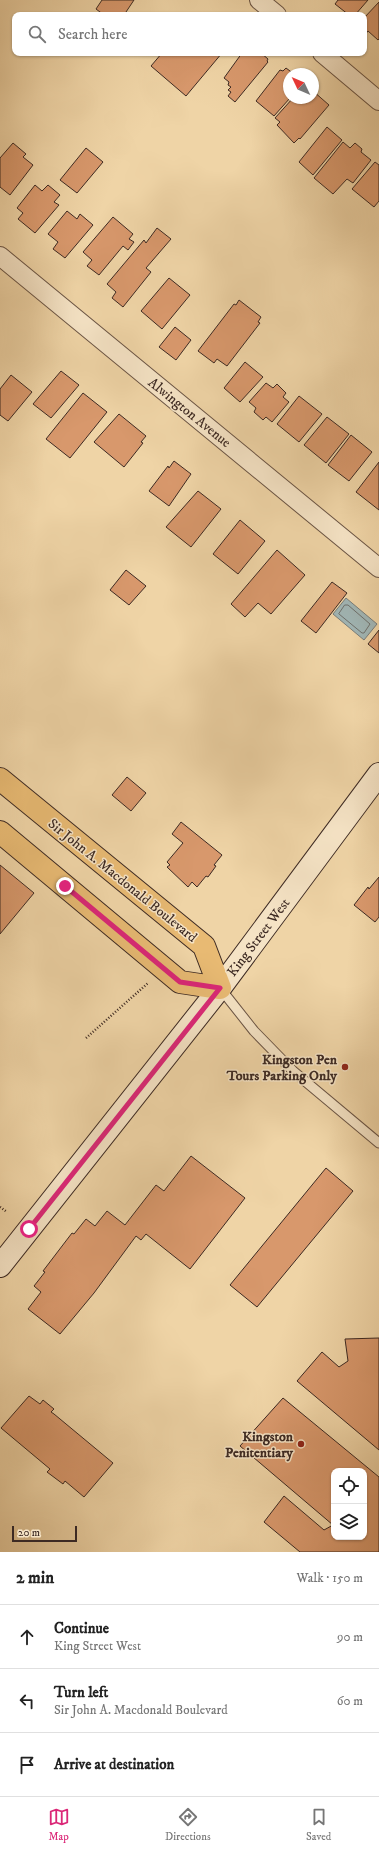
<!DOCTYPE html>
<html lang="en">
<head>
<meta charset="utf-8">
<style>
  :root { --surface:#fff; --page:#f6f6f6; --text:#222; --muted:#767676; --line:#e0e0e0; --accent:#db2777 }
  body { margin:0; font-family:"IM FELL DW Pica",serif; background:var(--page); color:var(--text) }
  .controls { position:absolute; right:12px; bottom:12px; display:grid; overflow:hidden; border-radius:8px; box-shadow:0 1px 3px #0004 }
  .controls button { width:36px; height:36px; display:grid; place-items:center; padding:0; border:0; border-bottom:1px solid var(--line); background:var(--surface); color:var(--text); font:20px sans-serif }
  .compass { position:absolute; left:283px; top:68px; width:36px; height:36px; border-radius:50%; background:var(--surface); box-shadow:0 1px 3px #0004; rotate:314deg }
  .scale { position:absolute; left:12px; bottom:10px; width:65px; box-sizing:border-box; padding-left:4px; border:2px solid #3d2a23; border-top:0; font-size:11px; line-height:14px; white-space:nowrap; color:#3d2a23; -webkit-text-stroke:3px #f5e3c5; paint-order:stroke }
  .stop { position:absolute; width:12px; height:12px; margin:-9px; border:3px solid #db2777; border-radius:50%; background:#fff }
  .stop.end { background:#db2777; border-color:#fff; box-shadow:0 1px 4px #0008 }
  .list { margin:0; padding:0; list-style:none }
  h2 { display:flex; justify-content:space-between; align-items:center; height:52px; margin:0; padding:0 16px; font-size:17px }
  h2 small { font-size:13px; font-weight:400; color:var(--muted) }
  .list li { display:grid; grid-template-columns:26px 1fr auto; gap:12px; align-items:center; box-sizing:border-box; height:64px; padding:0 16px; border-top:1px solid var(--line) }
  .list b { display:block; font-size:15px; white-space:nowrap }
  .list p { margin:0; font-size:13px; white-space:nowrap; color:var(--muted) }
  .list em { font-size:13px; font-style:normal; color:var(--muted) }
  .icon { flex:none; width:22px; height:22px; fill:none; stroke:currentColor; stroke-width:2; stroke-linecap:round; stroke-linejoin:round }
  .map { position:relative; flex:none; width:379px; height:1552px; overflow:hidden }
  .search { position:absolute; background:var(--surface); box-shadow:0 1px 3px #0004; left:12px; right:12px; top:12px; height:44px; display:flex; align-items:center; gap:10px; box-sizing:border-box; padding:0 14px; border-radius:8px; color:var(--muted); font-size:15px }
  .sheet { height:244px; background:var(--surface) }
  nav { display:flex; justify-content:space-around; align-items:center; box-sizing:border-box; height:56px; border-top:1px solid var(--line); background:var(--surface); font-size:11px; color:var(--muted) }
  nav a { display:grid; justify-items:center; gap:2px }
  nav .on { color:var(--accent) }
  .map>svg:first-child { display:block }
  .water { fill:#a0b5b4; stroke:#787d7a }
  .lines { fill:none; stroke-linecap:round; stroke-linejoin:round }
  .shore { stroke:#6e706c; stroke-width:1 }
  .building { fill:#d8986c; stroke:#3d2a23; fill-rule:evenodd }
  .lane-casing { stroke:#6a5444; stroke-width:11 }
  .street-casing { stroke:#6a5444; stroke-width:20 }
  .secondary-casing { stroke:#3d2a23; stroke-width:24 }
  .primary-casing { stroke:#3d2a23; stroke-width:24 }
  .path { stroke:#3d2a23; stroke-width:2.5; stroke-dasharray:1 2; stroke-linecap:butt }
  .lane { stroke:#f5e3c5; stroke-width:9 }
  .street { stroke:#f5e3c5; stroke-width:18 }
  .secondary { stroke:#f5e3c5; stroke-width:22 }
  .primary { stroke:#e8ba73; stroke-width:22 }
  .route { stroke:#db2777; stroke-width:5 }
  .poi-dot { fill:#8f2418; stroke:#f5e3c5; stroke-width:1.5 }
  .labels { text-anchor:middle; stroke-width:3; stroke-linejoin:round; paint-order:stroke }
  .street-label { font-size:14px; fill:#3d2a23; stroke:#f5e3c5 }
  .poi-label { font-size:14px; font-weight:bold; fill:#3d2a23; stroke:#f5e3c5; text-anchor:end }
</style>
</head>
<body>
<div class="map">
<svg width="379" height="1552" viewBox="0 0 379 1552">
  <rect width="100%" height="100%" fill="#efd4a6"/>
  <filter id="stains"><feTurbulence type="fractalNoise" baseFrequency=".005" numOctaves="4"/><feColorMatrix values="0 0 0 0 .2 0 0 0 0 .09 0 0 0 0 .02 0 0 0 .5 -.17"/></filter>
  <radialGradient id="worn" r=".72"><stop offset=".6" stop-color="#630" stop-opacity="0"/><stop offset="1" stop-color="#630" stop-opacity=".3"/></radialGradient>
  <path class="water" d="M 346,598 L 377,624 L 364,640 L 333,614 Z"/>
  <g class="lines">
    <path class="shore" d="M 345,605 L 348,605 L 370,624 L 364,633 L 362,633 L 339,614 Z"/>
  </g>
  <path class="building" d="M 102,0 L 134,0 L 124,15 L 104,15 L 96,9 Z
    M 338,0 L 368,0 L 355,15 L 349,15 L 335,4 Z
    M 379,2 L 379,39 L 378,40 L 368,31 L 364,36 L 364,18 Z
    M 162,53 L 222,53 L 186,96 L 151,66 Z
    M 242,53 L 261,53 L 268,59 L 267,61 L 268,62 L 235,102 L 228,96 L 231,92 L 228,90 L 231,87 L 228,85 L 229,82 L 224,78 Z
    M 286,68 L 294,74 L 289,74 L 290,98 L 274,116 L 256,101 L 280,70 L 283,71 Z
    M 313,91 L 329,105 L 300,139 L 299,138 L 294,143 L 277,125 L 280,122 L 275,118 L 293,98 L 313,98 Z
    M 327,127 L 342,140 L 313,175 L 299,162 Z
    M 343,142 L 350,148 L 355,143 L 362,149 L 361,152 L 371,160 L 353,183 L 347,179 L 333,194 L 314,178 Z
    M 13,143 L 26,154 L 23,157 L 33,165 L 10,195 L 0,187 L 0,158 Z
    M 86,148 L 103,162 L 77,193 L 60,180 Z
    M 375,162 L 379,165 L 379,201 L 374,207 L 352,189 Z
    M 35,185 L 42,191 L 48,185 L 60,195 L 54,202 L 59,205 L 35,233 L 18,219 L 23,213 L 17,208 Z
    M 67,211 L 77,219 L 80,214 L 93,225 L 65,258 L 53,249 L 58,242 L 48,234 Z
    M 113,217 L 133,234 L 129,239 L 134,242 L 128,250 L 123,246 L 99,275 L 87,266 L 92,260 L 83,252 Z
    M 157,228 L 171,239 L 146,268 L 151,272 L 123,307 L 112,298 L 116,292 L 107,284 L 144,240 L 146,243 Z
    M 169,278 L 190,295 L 162,329 L 141,311 Z
    M 239,300 L 261,317 L 258,322 L 260,323 L 227,366 L 217,359 L 214,363 L 198,351 L 234,304 L 236,305 Z
    M 175,327 L 191,340 L 176,360 L 159,347 Z
    M 245,362 L 263,377 L 240,402 L 224,388 Z
    M 61,371 L 79,385 L 51,418 L 33,404 Z
    M 11,375 L 32,392 L 8,421 L 0,415 L 0,389 Z
    M 266,383 L 273,388 L 277,384 L 286,393 L 283,397 L 289,402 L 272,422 L 266,417 L 263,420 L 254,412 L 256,408 L 249,402 Z
    M 83,393 L 107,412 L 70,458 L 46,439 Z
    M 299,396 L 322,414 L 299,442 L 277,424 Z
    M 119,414 L 146,436 L 141,442 L 143,443 L 124,467 L 94,442 Z
    M 327,417 L 349,434 L 326,463 L 304,445 Z
    M 351,435 L 372,452 L 349,481 L 328,465 Z
    M 174,461 L 191,474 L 169,506 L 149,491 L 168,466 L 169,468 Z
    M 379,462 L 379,510 L 356,492 Z
    M 198,491 L 221,509 L 191,547 L 166,527 Z
    M 240,520 L 265,541 L 238,574 L 213,554 Z
    M 277,550 L 305,575 L 271,614 L 258,603 L 245,617 L 231,604 Z
    M 126,570 L 146,586 L 129,605 L 110,590 Z
    M 332,582 L 347,593 L 316,633 L 301,621 Z
    M 379,630 L 379,653 L 368,644 Z
    M 127,777 L 146,793 L 131,811 L 112,795 Z
    M 181,822 L 222,855 L 214,865 L 216,866 L 208,877 L 206,876 L 197,887 L 192,882 L 188,887 L 167,867 L 170,865 L 167,862 L 183,843 L 172,834 Z
    M 0,865 L 34,893 L 0,934 Z
    M 379,877 L 379,917 L 375,922 L 354,905 L 368,887 L 369,889 Z
    M 191,1156 L 245,1198 L 190,1269 L 146,1234 L 141,1240 L 136,1236 L 94,1293 L 60,1334 L 28,1309 L 41,1292 L 34,1286 L 45,1272 L 43,1271 L 72,1233 L 74,1234 L 86,1219 L 95,1226 L 107,1211 L 125,1225 L 156,1185 L 164,1191 Z
    M 326,1168 L 353,1191 L 257,1307 L 230,1285 Z
    M 379,1338 L 379,1450 L 297,1381 L 322,1352 L 339,1367 L 348,1361 L 345,1339 Z
    M 29,1396 L 40,1404 L 43,1400 L 54,1409 L 51,1412 L 54,1414 L 113,1463 L 84,1497 L 65,1481 L 63,1484 L 47,1472 L 50,1469 L 1,1428 Z
    M 283,1398 L 379,1477 L 379,1552 L 300,1552 L 264,1522 L 284,1496 L 324,1530 L 333,1525 L 240,1446 ZM 334,1471 L 364,1471 L 364,1537 L 334,1537 Z"/>
  <g class="lines">
    <g class="lane-casing">
      <path id="lane" d="M 220,988 L 254,1031 L 293,1071 L 379,1143"/>
    </g>
    <g class="street-casing">
      <path id="street" d="M 259,0 L 277,15
        M 322,53 L 379,101
        M 0,256 L 379,568"/>
    </g>
    <g class="secondary-casing">
      <path id="secondary" d="M 0,1266 L 220,988 L 379,774"/>
    </g>
    <g class="primary-casing">
      <path id="primary" d="M 0,779 L 204,946 L 220,988
        M 0,832 L 180,982 L 220,988"/>
    </g>
    <path class="path" d="M 86,1038 L 148,983
      M 0,1207 L 7,1212"/>
    <use href="#lane" class="lane"/>
    <use href="#street" class="street"/>
    <use href="#secondary" class="secondary"/>
    <use href="#primary" class="primary"/>
  </g>
  <g class="lines">
    <path class="route" d="M 29,1229 L 220,988 L 180,982 L 65,886"/>
  </g>
  <g class="poi-dot">
    <circle cx="345" cy="1067" r="4"/>
    <circle cx="301" cy="1444" r="4"/>
  </g>
  <g class="labels">
    <g class="street-label">
      <text transform="translate(190 412) rotate(39)" y="5">Alwington Avenue</text>
      <text transform="translate(123 880) rotate(39)" y="5">Sir John A. Macdonald Boulevard</text>
      <text transform="translate(258 937) rotate(-53)" y="5">King Street West</text>
    </g>
    <g class="poi-label">
      <text x="337" y="1064">Kingston Pen<tspan x="337" dy="16">Tours Parking Only</tspan></text>
      <text x="293" y="1441">Kingston<tspan x="293" dy="16">Penitentiary</tspan></text>
    </g>
  </g>
  <rect width="100%" height="100%" filter="url(#stains)"/>
  <rect width="100%" height="100%" fill="url(#worn)"/>
</svg>
<div class="controls">
<button><svg class="icon" aria-label="locate" viewBox="0 0 24 24"><circle cx="12" cy="12" r="6"/><path d="M12 2v4M12 18v4M2 12h4M18 12h4"/></svg></button>
<button><svg class="icon" aria-label="layers" viewBox="0 0 24 24"><path d="M12 4l9 5-9 5-9-5zM3 14l9 5 9-5"/></svg></button>
</div>
<svg class="compass" viewBox="-18 -18 36 36"><path d="M0-13l5 13h-10z" fill="#e53935"/><path d="M0 13l5-13h-10z" fill="#767676"/></svg>
<div class="scale">20 m</div>
<div class="stop" style="left:29px;top:1229px"></div>
<div class="stop end" style="left:65px;top:886px"></div>
<div class="search"><svg class="icon" aria-label="search" viewBox="0 0 24 24"><circle cx="10" cy="10" r="6"/><path d="M15 15l6 6"/></svg>Search here</div>
</div>
<section class="sheet">
<h2>2 min<small>Walk · 150 m</small></h2>
<ul class="list">
<li><svg class="icon" aria-label="ahead" viewBox="0 0 24 24"><path d="M12 20V5M6 11l6-6 6 6"/></svg><div><b>Continue</b><p>King Street West</p></div><em>90 m</em></li>
<li><svg class="icon" aria-label="left" viewBox="0 0 24 24"><path d="M17 20v-9H6M10 6l-5 5 5 5"/></svg><div><b>Turn left</b><p>Sir John A. Macdonald Boulevard</p></div><em>60 m</em></li>
<li><svg class="icon" aria-label="arrive" viewBox="0 0 24 24"><path d="M6 21V4h12l-3 4 3 4H6"/></svg><div><b>Arrive at destination</b></div></li>
</ul>
</section>
<nav>
<a class="on"><svg class="icon" aria-label="map" viewBox="0 0 24 24"><path d="M3 6l6-2 6 2 6-2v14l-6 2-6-2-6 2zM9 4v14M15 6v14"/></svg>Map</a>
<a><svg class="icon" aria-label="directions" viewBox="0 0 24 24"><path d="M12 3l9 9-9 9-9-9zM9 14v-3h6M13 9l2 2-2 2"/></svg>Directions</a>
<a><svg class="icon" aria-label="saved" viewBox="0 0 24 24"><path d="M7 4h10v16l-5-4-5 4z"/></svg>Saved</a>
</nav>
</body>
</html>
